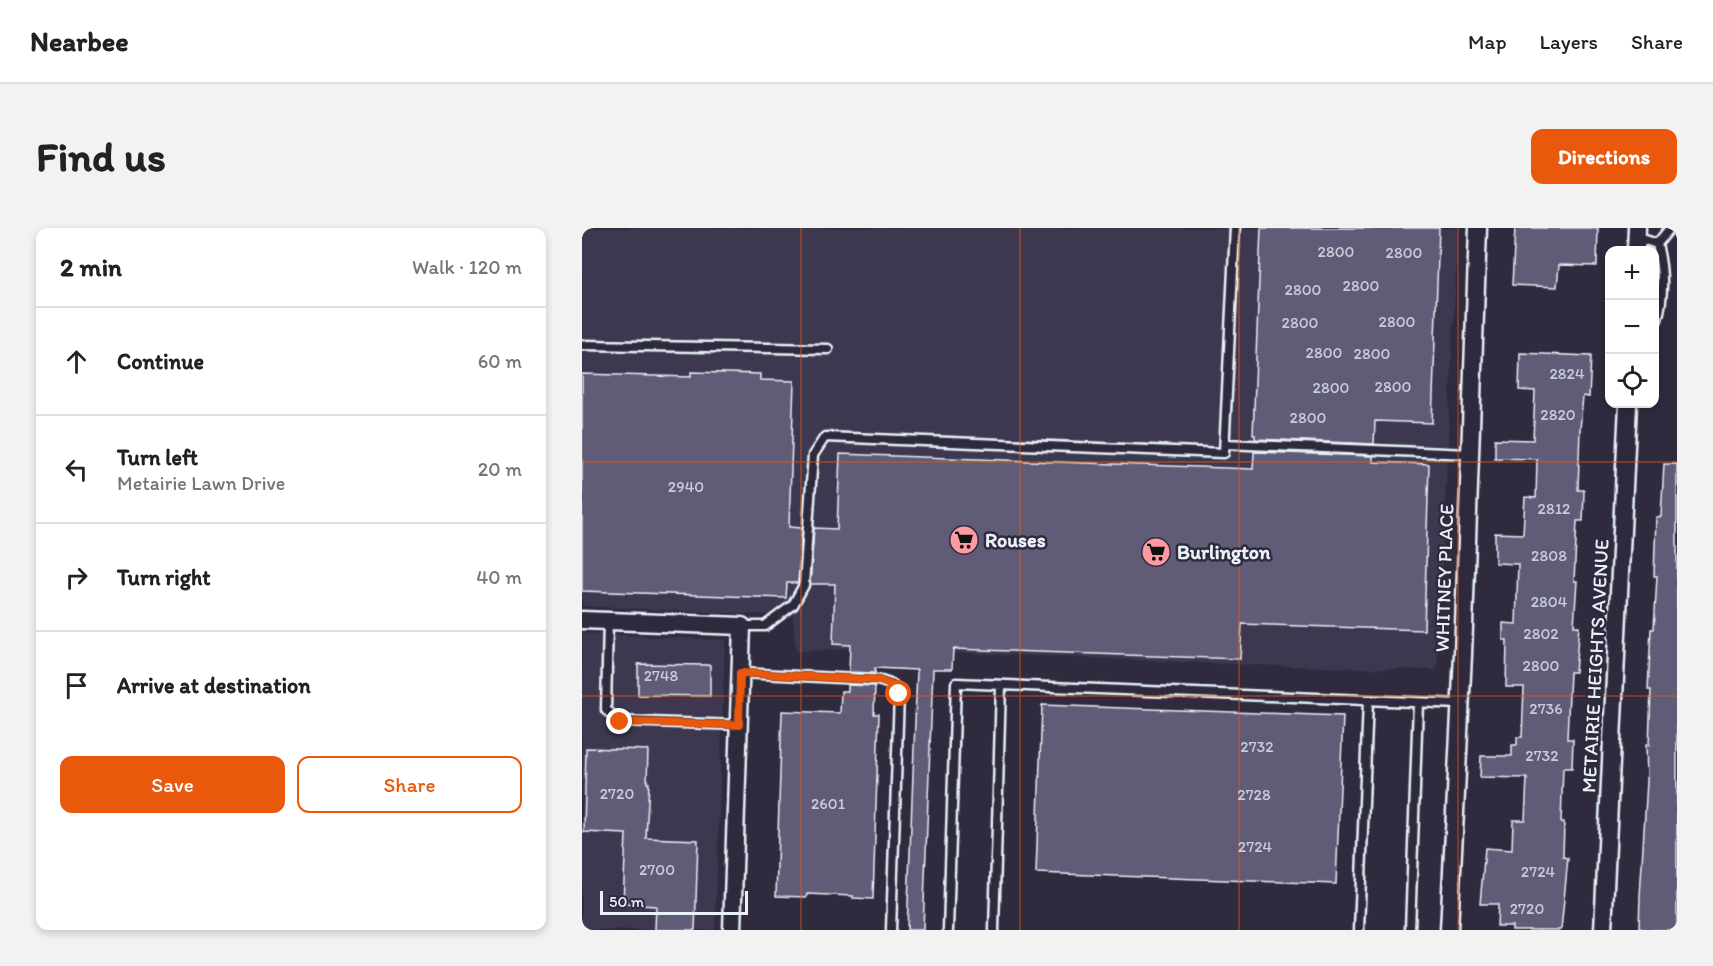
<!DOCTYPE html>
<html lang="en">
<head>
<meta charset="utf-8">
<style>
  :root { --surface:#fff; --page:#f2f2f2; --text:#222; --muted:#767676; --line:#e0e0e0; --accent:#ea580c }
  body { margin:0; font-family:Itim,sans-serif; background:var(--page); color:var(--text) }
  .controls { position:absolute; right:18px; top:18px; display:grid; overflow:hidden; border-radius:12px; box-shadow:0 3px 9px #0003 }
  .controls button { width:54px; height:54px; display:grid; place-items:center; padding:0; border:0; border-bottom:2px solid var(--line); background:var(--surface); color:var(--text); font:30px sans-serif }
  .scale { position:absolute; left:18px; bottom:15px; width:148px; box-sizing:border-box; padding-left:6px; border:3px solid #e8f1f8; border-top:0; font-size:16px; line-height:21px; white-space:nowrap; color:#e8f1f8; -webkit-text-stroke:4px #2f2a3d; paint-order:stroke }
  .stop { position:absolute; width:18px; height:18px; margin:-14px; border:4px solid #ea580c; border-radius:50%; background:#fff }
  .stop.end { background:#ea580c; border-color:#fff; box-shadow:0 2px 6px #0008 }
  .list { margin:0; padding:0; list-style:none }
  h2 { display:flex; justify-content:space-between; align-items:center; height:78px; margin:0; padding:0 24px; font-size:26px }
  h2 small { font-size:20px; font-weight:400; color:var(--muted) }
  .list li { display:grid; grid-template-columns:39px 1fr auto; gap:18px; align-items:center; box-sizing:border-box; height:108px; padding:0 24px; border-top:2px solid var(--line) }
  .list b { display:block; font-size:22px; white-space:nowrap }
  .list p { margin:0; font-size:20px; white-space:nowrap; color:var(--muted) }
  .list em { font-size:20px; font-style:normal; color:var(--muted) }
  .actions { display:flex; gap:12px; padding:18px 24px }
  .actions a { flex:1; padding:14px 0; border:2px solid var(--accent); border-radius:12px; text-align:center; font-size:21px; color:var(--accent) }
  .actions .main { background:var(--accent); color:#fff }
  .icon { flex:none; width:33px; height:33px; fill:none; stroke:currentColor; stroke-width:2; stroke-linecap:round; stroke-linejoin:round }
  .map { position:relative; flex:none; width:1095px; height:702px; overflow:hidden; border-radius:12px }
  header { display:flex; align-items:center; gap:36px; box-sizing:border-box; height:84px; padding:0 30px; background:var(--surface); border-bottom:2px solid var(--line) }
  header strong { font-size:28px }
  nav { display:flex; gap:33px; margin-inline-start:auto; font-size:21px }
  .intro { display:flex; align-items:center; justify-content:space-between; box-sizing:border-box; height:144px; padding:0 36px }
  h1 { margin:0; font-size:42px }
  .button { padding:15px 27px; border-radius:12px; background:var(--accent); color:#fff; font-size:21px; font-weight:700 }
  main { display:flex; gap:36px; padding:0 36px }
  aside { flex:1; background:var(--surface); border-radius:12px; box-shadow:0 3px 9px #0003 }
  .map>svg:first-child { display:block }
  .built { fill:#3e394f }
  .building { fill:#605b78; stroke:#e8f1f8; stroke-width:1.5 }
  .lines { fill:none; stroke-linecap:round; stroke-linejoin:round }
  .lane-casing { stroke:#e8f1f8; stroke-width:13 }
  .street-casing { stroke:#e8f1f8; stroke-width:21 }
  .lane { stroke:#2f2a3d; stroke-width:8 }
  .street { stroke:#2f2a3d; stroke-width:16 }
  .route { stroke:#ea580c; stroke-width:8 }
  .grid { fill:none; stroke:#e8590c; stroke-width:1.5; stroke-opacity:0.55 }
  .labels { text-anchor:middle; stroke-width:5; stroke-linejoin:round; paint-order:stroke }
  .number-label { font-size:16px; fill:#c6ccd8 }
  .poi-label { font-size:20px; font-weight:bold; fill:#e8f1f8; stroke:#2f2a3d; text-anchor:start }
  .street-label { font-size:20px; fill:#e8f1f8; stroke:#2f2a3d }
</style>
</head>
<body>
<header>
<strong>Nearbee</strong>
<nav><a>Map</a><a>Layers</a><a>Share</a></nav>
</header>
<div class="intro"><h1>Find us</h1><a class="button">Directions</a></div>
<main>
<aside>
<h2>2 min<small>Walk · 120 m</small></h2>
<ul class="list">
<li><svg class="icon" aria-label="ahead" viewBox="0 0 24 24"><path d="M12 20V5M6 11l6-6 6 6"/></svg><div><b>Continue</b></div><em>60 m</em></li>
<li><svg class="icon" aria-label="left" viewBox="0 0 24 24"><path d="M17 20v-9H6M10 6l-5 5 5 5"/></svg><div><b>Turn left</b><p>Metairie Lawn Drive</p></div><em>20 m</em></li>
<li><svg class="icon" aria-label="right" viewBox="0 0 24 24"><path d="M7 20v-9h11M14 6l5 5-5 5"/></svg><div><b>Turn right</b></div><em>40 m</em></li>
<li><svg class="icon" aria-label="arrive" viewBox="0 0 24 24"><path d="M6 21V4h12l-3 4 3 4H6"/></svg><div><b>Arrive at destination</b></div></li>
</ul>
<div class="actions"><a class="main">Save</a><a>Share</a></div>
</aside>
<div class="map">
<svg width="1095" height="702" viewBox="0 0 1095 702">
  <rect width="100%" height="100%" fill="#2f2a3d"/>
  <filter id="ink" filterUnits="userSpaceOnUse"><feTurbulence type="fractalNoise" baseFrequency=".0167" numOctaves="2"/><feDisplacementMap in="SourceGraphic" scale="12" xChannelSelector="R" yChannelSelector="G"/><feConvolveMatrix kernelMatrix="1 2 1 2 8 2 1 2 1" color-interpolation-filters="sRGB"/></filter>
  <g filter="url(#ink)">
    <path class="built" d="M 0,0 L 876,0 L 855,442 L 700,438 L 262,420 L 258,422 L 214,423 L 211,388 L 0,378 Z
      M 0,405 L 143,412 L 133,702 L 0,702 Z"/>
    <path class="building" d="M 679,0 L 857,0 L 850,195 L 793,193 L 792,216 L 673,211 L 673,207 L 671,207 Z
      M 933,0 L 1016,0 L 1015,38 L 977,37 L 975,59 L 930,57 Z
      M 938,125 L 1009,128 L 1007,169 L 1001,168 L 998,201 L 996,262 L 1002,262 L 1001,293 L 995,293 L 992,353 L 995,353 L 992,398 L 997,398 L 993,444 L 988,444 L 985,511 L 991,511 L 990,540 L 981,540 L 979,594 L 982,594 L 981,629 L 986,630 L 979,702 L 930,702 L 930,698 L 915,698 L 916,676 L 898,676 L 903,620 L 930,622 L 931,592 L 943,592 L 945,550 L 898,549 L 899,528 L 930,528 L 930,517 L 935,517 L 935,509 L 940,509 L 942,459 L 924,459 L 925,412 L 921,412 L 921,395 L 934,396 L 936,336 L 913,335 L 913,305 L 941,306 L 943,269 L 954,270 L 955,231 L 913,230 L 913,211 L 951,212 L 953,163 L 937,162 Z
      M 109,144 L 178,146 L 178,152 L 212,153 L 207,299 L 220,300 L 216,355 L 205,355 L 204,370 L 0,363 L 0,146 L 109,149 Z
      M 672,224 L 791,228 L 791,234 L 847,236 L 842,402 L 660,396 L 658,431 L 371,421 L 370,441 L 351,441 L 341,702 L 325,702 L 335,442 L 293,440 L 293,445 L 267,444 L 268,417 L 251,416 L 253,356 L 228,356 L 232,300 L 255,301 L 258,226 L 671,241 Z
      M 1082,236 L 1095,236 L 1095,702 L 1065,702 L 1057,700 L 1058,668 L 1065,553 L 1064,516 L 1067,517 L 1069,462 L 1066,462 L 1069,401 L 1072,401 L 1075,348 L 1072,348 L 1074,289 L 1079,289 Z
      M 56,436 L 128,437 L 128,468 L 56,467 Z
      M 266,457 L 293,458 L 292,486 L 297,486 L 291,671 L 271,670 L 271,668 L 225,666 L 225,669 L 194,668 L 200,483 L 258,485 L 259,463 L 266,463 Z
      M 460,477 L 761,488 L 754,656 L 454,645 Z
      M 4,520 L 66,522 L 65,555 L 67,555 L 64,610 L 116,612 L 113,702 L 73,702 L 74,678 L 41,676 L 44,606 L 2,604 Z"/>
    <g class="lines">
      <g class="lane-casing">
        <path id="lane" d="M 1054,9 L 1075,16 C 1081,40 1082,68 1075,92 L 1072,93
          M 1075,16 L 1088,0
          M 0,117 L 246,121
          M 643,216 L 888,226
          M 26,393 L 24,482 L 38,493 L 157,497
          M 160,398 L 183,398 L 211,377 L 222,357 L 231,227 L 243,209 L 642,225 L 653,0
          M 158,445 L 296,452 L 311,457 L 317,466 L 309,702
          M 366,702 L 374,455 L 878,476
          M 412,702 L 419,457
          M 777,702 L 786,473
          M 828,702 L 836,475"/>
      </g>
      <g class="street-casing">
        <path id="street" d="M 1054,22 L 1055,0
          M 0,392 L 160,398 L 150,702
          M 867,702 L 881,427 L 896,0
          M 1021,702 L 1046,176"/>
      </g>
      <use href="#lane" class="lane"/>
      <use href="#street" class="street"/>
    </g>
  </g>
  <g class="lines" filter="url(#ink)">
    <path class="route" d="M 38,494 L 157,497 L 158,445 L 296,452 L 311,458 L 317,466"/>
  </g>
  <path class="grid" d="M 219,0 L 219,702M 438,0 L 438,702M 657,0 L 657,702M 876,0 L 876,702M 0,234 L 1095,234M 0,468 L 1095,468"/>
  <defs>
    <g id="supermarket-disc" transform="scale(1.5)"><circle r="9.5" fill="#ff9aa2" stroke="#2f2a3d"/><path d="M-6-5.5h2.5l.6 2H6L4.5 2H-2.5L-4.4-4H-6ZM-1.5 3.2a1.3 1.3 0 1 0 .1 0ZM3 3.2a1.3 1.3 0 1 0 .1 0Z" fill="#111"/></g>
  </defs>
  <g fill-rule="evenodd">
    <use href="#supermarket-disc" x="382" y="312"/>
    <use href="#supermarket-disc" x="574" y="324"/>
  </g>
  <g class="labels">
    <g class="number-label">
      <text x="754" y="29">2800</text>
      <text x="822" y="30">2800</text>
      <text x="779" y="63">2800</text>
      <text x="721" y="67">2800</text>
      <text x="815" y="99">2800</text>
      <text x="718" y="100">2800</text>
      <text x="742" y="130">2800</text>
      <text x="790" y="131">2800</text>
      <text x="985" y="151">2824</text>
      <text x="811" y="164">2800</text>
      <text x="749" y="165">2800</text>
      <text x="976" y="192">2820</text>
      <text x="726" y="195">2800</text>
      <text x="104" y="264">2940</text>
      <text x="972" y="286">2812</text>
      <text x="967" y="333">2808</text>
      <text x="967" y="379">2804</text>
      <text x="959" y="411">2802</text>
      <text x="959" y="443">2800</text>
      <text x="79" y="453">2748</text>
      <text x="964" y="486">2736</text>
      <text x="675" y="524">2732</text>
      <text x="960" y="533">2732</text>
      <text x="35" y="571">2720</text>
      <text x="672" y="572">2728</text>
      <text x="246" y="581">2601</text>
      <text x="673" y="624">2724</text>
      <text x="75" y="647">2700</text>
      <text x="956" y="649">2724</text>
      <text x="945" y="686">2720</text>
    </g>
    <g class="poi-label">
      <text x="403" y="319">Rouses</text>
      <text x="595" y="331">Burlington</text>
    </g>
    <g class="street-label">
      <text transform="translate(862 350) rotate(-88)" y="7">WHITNEY PLACE</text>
      <text transform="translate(1013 438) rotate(-87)" y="7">METAIRIE HEIGHTS AVENUE</text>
    </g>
  </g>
</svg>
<div class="controls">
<button>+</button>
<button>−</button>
<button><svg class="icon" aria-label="locate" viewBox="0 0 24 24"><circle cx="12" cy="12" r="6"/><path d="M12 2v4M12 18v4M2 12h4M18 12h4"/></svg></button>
</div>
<div class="scale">50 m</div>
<div class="stop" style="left:317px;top:466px"></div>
<div class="stop end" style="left:38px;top:494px"></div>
</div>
</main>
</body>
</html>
